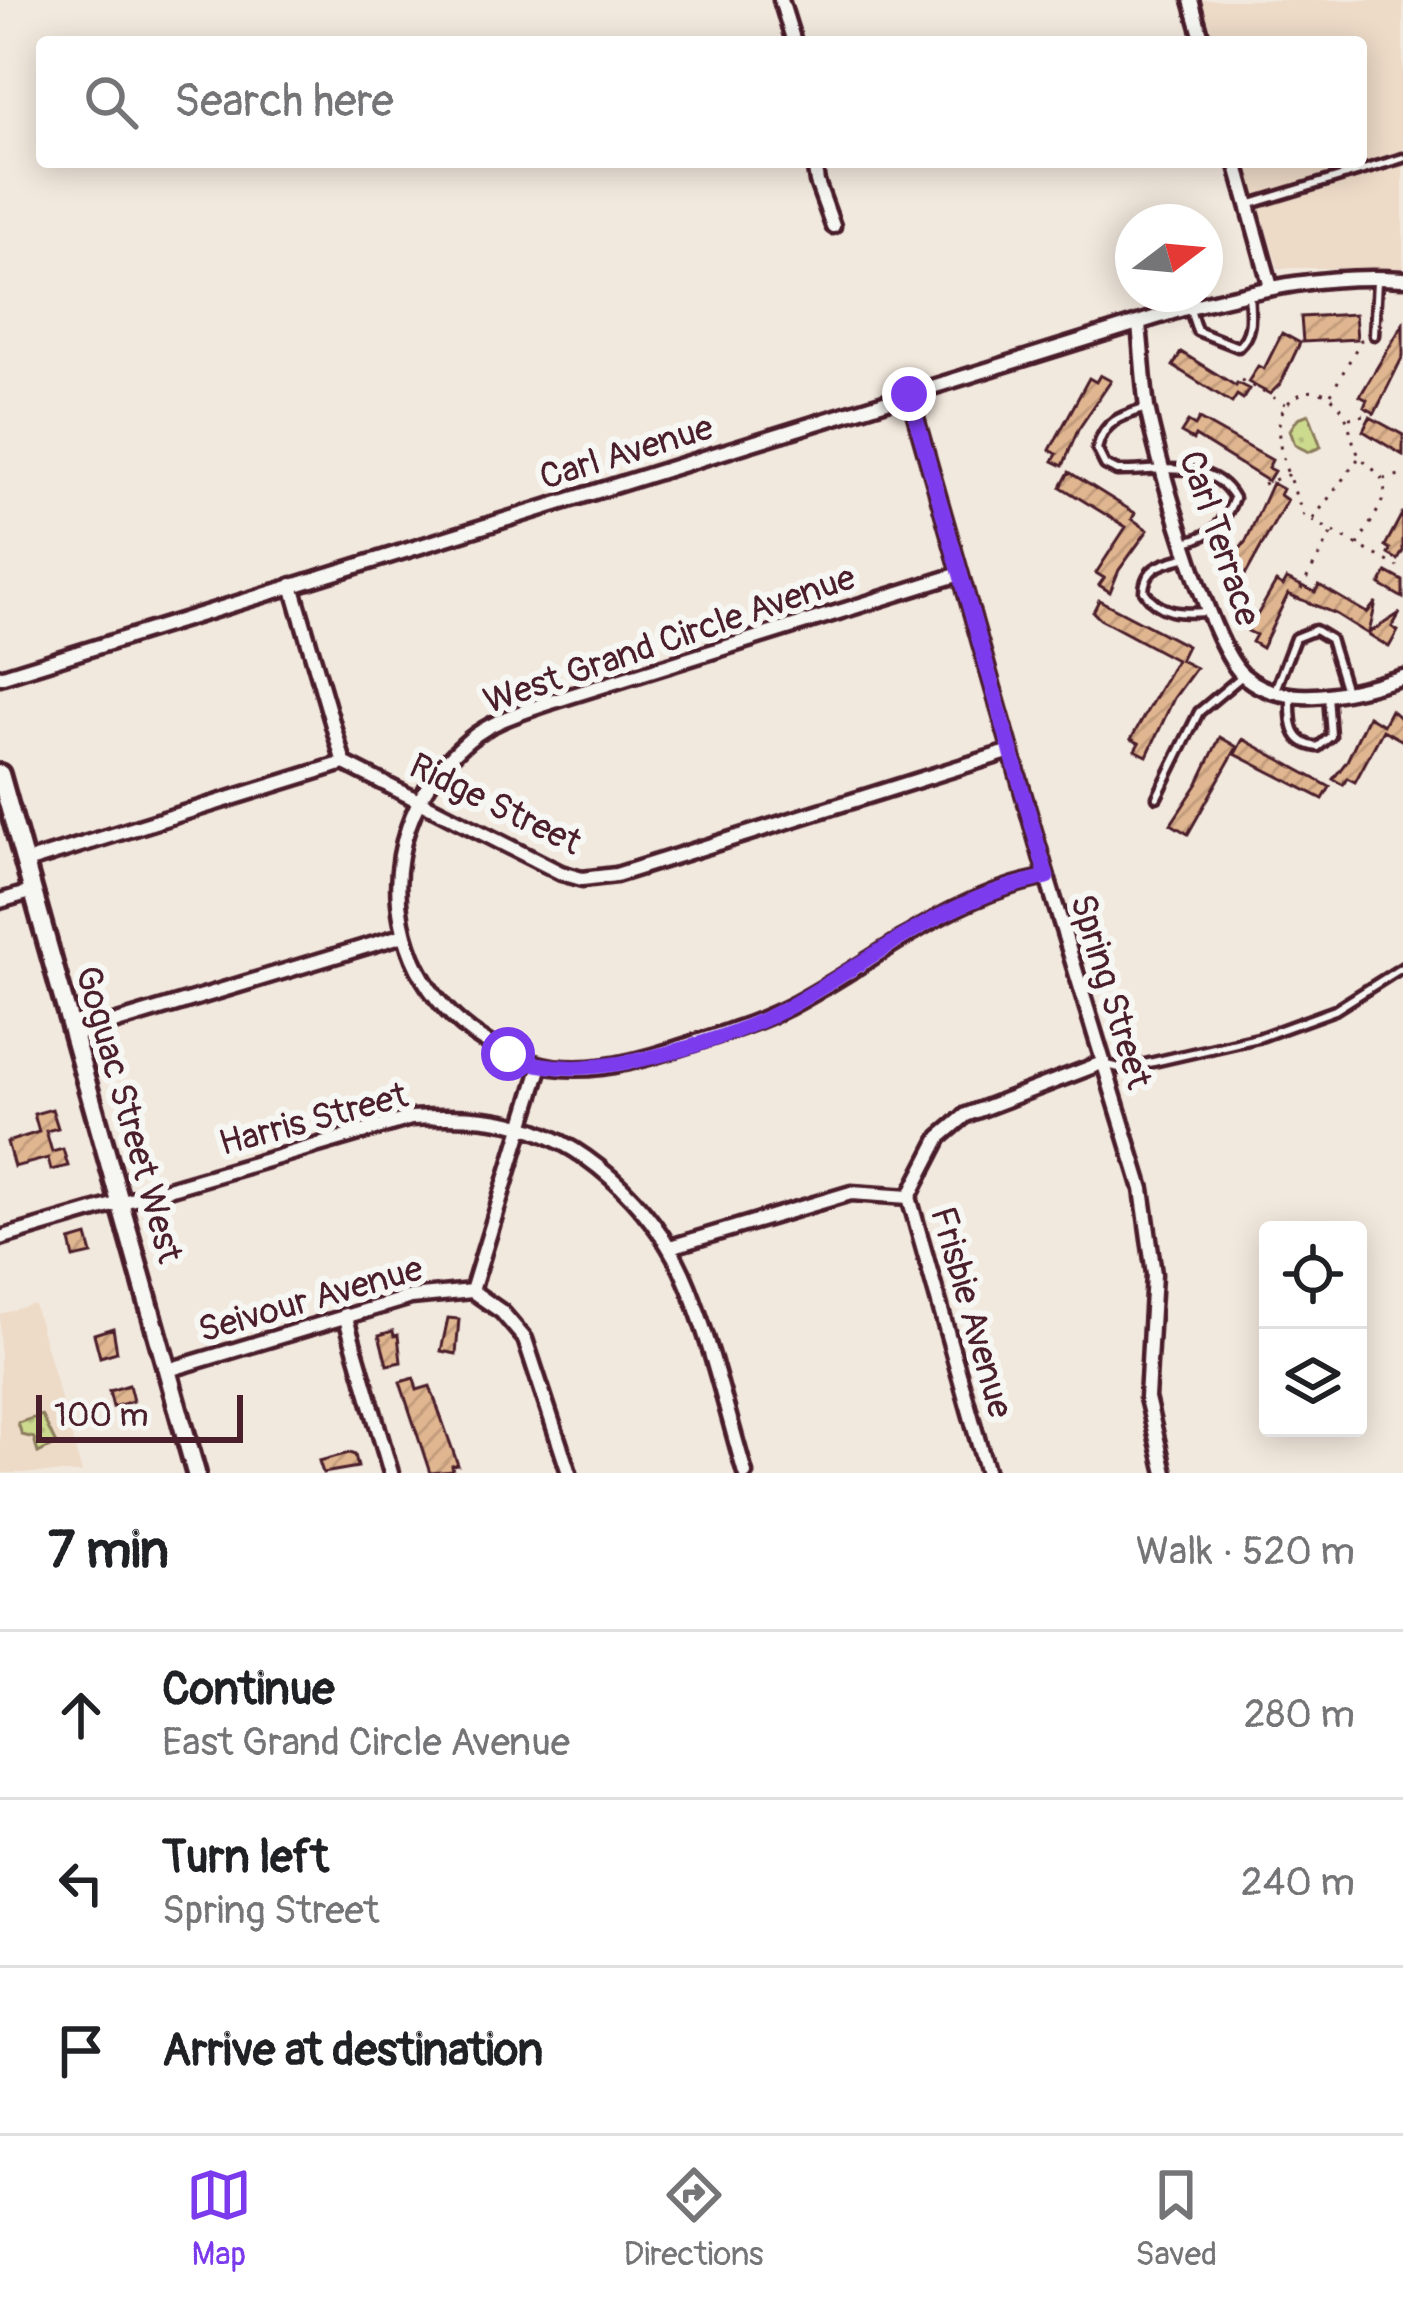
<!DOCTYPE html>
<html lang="en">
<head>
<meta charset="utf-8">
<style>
  :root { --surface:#fff; --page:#f6f6f6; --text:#202124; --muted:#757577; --line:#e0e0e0; --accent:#7c3aed }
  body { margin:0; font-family:Pangolin,sans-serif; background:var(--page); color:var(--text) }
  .controls { position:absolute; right:36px; bottom:36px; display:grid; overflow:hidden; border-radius:12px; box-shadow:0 6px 30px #0003 }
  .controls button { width:108px; height:108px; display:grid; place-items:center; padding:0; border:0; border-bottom:3px solid var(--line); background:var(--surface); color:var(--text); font:60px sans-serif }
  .compass { position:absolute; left:1115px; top:204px; width:108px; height:108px; border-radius:50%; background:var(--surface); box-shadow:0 6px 30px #0003; rotate:74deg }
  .scale { position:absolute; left:36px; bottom:30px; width:207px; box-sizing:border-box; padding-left:12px; border:6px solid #4a1f2b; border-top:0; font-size:33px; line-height:42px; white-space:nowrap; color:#4a1f2b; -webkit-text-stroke:9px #f6f6f2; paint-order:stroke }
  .stop { position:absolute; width:36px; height:36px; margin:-27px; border:9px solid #7c3aed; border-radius:50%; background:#fff }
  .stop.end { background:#7c3aed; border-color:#fff; box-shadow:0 3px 12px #0008 }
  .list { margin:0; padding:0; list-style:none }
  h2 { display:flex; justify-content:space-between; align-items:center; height:156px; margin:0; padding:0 48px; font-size:51px }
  h2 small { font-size:39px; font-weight:400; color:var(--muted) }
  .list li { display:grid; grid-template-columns:78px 1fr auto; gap:36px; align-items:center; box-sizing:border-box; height:168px; padding:0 48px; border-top:3px solid var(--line) }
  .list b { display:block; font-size:45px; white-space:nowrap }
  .list p { margin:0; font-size:39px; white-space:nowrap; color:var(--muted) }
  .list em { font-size:39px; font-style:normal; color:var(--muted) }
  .icon { flex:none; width:66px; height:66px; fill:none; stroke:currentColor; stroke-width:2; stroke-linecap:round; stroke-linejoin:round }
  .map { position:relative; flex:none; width:1403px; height:1473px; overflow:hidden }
  .search { position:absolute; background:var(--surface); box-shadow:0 6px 30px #0003; left:36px; right:36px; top:36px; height:132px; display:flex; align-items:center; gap:30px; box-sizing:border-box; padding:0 42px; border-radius:12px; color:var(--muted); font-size:45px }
  .sheet { height:660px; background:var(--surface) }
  nav { display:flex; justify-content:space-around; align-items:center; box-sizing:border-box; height:168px; border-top:3px solid var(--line); background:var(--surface); font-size:33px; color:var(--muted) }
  nav a { display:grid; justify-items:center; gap:6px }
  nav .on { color:var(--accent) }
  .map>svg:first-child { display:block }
  .built { fill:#eddac7 }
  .green { fill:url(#green-dots); stroke:#8b7c5c; stroke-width:3 }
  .building { fill:url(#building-hatch); stroke:#4a1f2b; stroke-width:3 }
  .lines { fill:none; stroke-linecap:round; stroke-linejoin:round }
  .lane-casing { stroke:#4a1f2b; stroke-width:15 }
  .street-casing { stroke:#4a1f2b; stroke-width:21 }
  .secondary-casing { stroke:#4a1f2b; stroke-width:26 }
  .path { stroke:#4a1f2b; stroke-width:3; stroke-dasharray:3 9; stroke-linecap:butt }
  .lane { stroke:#f6f6f2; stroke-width:6 }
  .street { stroke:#f6f6f2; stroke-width:12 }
  .secondary { stroke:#f6f6f2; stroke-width:16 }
  .route { stroke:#7c3aed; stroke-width:15 }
  .labels { text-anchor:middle; stroke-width:12; stroke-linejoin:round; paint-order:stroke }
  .street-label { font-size:36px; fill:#4a1f2b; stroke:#f6f6f2 }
</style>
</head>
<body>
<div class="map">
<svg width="1403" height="1473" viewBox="0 0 1403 1473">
  <defs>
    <pattern id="green-dots" width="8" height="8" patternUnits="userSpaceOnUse" patternTransform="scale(3)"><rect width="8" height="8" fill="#ccda8e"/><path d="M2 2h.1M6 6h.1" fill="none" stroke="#b1bb7b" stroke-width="1.8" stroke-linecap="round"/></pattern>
    <pattern id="building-hatch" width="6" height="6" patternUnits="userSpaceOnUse" patternTransform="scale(3)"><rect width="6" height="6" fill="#e0b690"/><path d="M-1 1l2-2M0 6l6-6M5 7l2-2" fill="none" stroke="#c29c7c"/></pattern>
  </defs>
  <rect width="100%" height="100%" fill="#f2e9de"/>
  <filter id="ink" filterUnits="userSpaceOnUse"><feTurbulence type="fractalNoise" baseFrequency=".00833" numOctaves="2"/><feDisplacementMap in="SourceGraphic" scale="24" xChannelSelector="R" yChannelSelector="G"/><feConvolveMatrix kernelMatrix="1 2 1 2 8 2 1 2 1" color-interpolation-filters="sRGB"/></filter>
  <g filter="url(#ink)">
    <path class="built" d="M 1201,0 L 1403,0 L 1403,268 L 1278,268 L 1246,162 L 1361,162 L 1361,42 L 1213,42 Z
      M 34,1304 L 82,1473 L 0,1473 L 0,1314 Z"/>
    <path class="green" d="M 1309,414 L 1321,447 L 1309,452 L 1295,445 L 1290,430 L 1298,418 Z
      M 42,1415 L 56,1444 L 38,1453 L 34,1438 L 22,1435 L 18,1423 Z"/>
    <path class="building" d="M 1355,314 L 1357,339 L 1303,342 L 1301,317 Z
      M 1403,324 L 1403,356 L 1375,413 L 1364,407 L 1367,400 L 1360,396 Z
      M 1282,333 L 1300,343 L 1281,383 L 1270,394 L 1248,382 L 1258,366 L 1264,369 Z
      M 1181,352 L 1236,386 L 1237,383 L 1249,389 L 1243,399 L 1237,395 L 1232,403 L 1173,366 Z
      M 1100,375 L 1111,381 L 1078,430 L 1063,466 L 1053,461 L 1057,454 L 1050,450 L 1089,378 L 1096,382 Z
      M 1370,417 L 1403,435 L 1403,455 L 1363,431 Z
      M 1199,419 L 1272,460 L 1268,468 L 1274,471 L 1268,481 L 1195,436 L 1193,440 L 1181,433 L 1188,422 L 1195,426 Z
      M 1069,472 L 1135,513 L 1132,519 L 1148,530 L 1119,570 L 1110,592 L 1099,585 L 1104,578 L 1096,573 L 1126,527 L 1061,487 Z
      M 1272,483 L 1283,489 L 1280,495 L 1287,500 L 1246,574 L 1239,569 L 1235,576 L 1224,570 L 1246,541 Z
      M 1403,512 L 1403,551 L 1398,560 L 1388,554 L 1390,549 L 1385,546 Z
      M 1387,572 L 1403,581 L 1403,598 L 1380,585 Z
      M 1287,579 L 1315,592 L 1319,585 L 1367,613 L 1376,602 L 1369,633 L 1400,613 L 1392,627 L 1398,631 L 1389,647 L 1336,614 L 1288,594 L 1262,648 L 1252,642 L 1256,635 L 1248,631 L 1276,582 L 1283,586 Z
      M 1099,600 L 1187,646 L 1180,660 L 1196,668 L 1174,698 L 1147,756 L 1135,750 L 1139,743 L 1131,739 L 1176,660 L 1100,619 L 1093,612 Z
      M 1391,710 L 1403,721 L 1403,741 L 1383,730 L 1355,782 L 1347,778 L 1343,785 L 1333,779 L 1347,761 L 1368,716 L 1383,725 Z
      M 1220,737 L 1237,747 L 1188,834 L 1171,824 L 1198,783 Z
      M 1243,739 L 1330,787 L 1323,799 L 1235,754 Z
      M 52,1109 L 58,1128 L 46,1131 L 52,1152 L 63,1149 L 68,1166 L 51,1170 L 48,1158 L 14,1167 L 7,1142 L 39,1132 L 34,1114 Z
      M 87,1236 L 92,1254 L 74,1258 L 70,1241 Z
      M 448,1318 L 459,1319 L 456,1354 L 441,1351 Z
      M 113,1328 L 117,1352 L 100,1357 L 94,1334 Z
      M 393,1331 L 394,1336 L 398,1335 L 401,1362 L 387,1365 L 379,1335 Z
      M 414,1378 L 417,1390 L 430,1386 L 458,1465 L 452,1466 L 453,1471 L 430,1473 L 400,1382 Z
      M 129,1385 L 133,1401 L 113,1407 L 109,1391 Z
      M 349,1453 L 355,1455 L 358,1467 L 323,1473 L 319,1461 Z"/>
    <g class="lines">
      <g class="lane-casing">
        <path id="lane" d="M 1251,204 L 1403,158
          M 1189,307 L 1197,331 L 1238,347 C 1254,333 1250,314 1249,293
          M 1374,335 L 1377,281
          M 1147,408 C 1121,416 1104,420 1097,449 L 1105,465 L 1117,471 C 1155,472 1212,457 1234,498 C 1224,525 1212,535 1186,542
          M 1187,557 C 1166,563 1145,565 1144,591 C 1159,614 1181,614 1205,612
          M 1275,690 L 1295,638 L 1315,630 L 1330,639 L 1346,691
          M 1291,693 C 1291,719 1288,743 1318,747 L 1331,736 L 1328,695
          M 1157,797 L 1199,712 L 1241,677
          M 1104,1064 L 1123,1069 L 1258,1038 L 1335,1010 L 1403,967"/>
      </g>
      <g class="street-casing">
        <path id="street" d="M 781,0 L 794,42
          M 1191,0 L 1203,42
          M 814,162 L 817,182 L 833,226
          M 1236,162 L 1271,287
          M 1139,325 C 1142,352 1143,380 1147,407 C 1156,456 1210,646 1243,675 C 1286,713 1356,691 1403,677
          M 909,394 L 1047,877 L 1142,1189 L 1154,1274 L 1147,1398 L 1165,1473
          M 960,574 L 551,702 C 523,712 493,720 469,740 C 351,839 386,1020 535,1063 C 578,1076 628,1064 669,1051 C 709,1038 751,1026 789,1007 C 879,960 944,897 1047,877
          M 292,585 L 344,763
          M 0,677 L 1189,307 C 1266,288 1323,274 1403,279
          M 26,862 L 344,763 L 561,873 L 582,879 L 616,875 L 1011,751
          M 0,901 L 34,891
          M 74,1035 L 404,935
          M 0,1238 L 411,1118 C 448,1116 486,1116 521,1126 C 596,1148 661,1217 689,1288 C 712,1347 727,1412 745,1473
          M 670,1247 L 851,1193 L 909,1197
          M 472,1291 L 541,1065
          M 345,1315 L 391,1473
          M 168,1370 L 411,1297 L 472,1291 L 502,1312 L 525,1339 L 569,1473
          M 987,1473 L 909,1197 L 940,1137 L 966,1115 L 1102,1063"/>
      </g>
      <g class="secondary-casing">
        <path id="secondary" d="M 0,774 L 196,1473"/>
      </g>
      <path class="path" d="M 1241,380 L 1285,404
        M 1331,394 L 1361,340 L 1367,338
        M 1349,418 L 1382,412
        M 1384,479 L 1403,474
        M 1263,484 L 1290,474
        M 1313,519 L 1358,459
        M 1358,545 C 1365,530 1380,511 1384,495 C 1388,474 1370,470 1360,457 C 1350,442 1351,420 1339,405 C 1331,395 1320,389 1307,392 C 1252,408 1292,482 1304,516 L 1398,567
        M 1295,600 L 1331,534"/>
      <use href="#lane" class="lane"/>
      <use href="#street" class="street"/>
      <use href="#secondary" class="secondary"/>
    </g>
  </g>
  <g class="lines" filter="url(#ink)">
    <path class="route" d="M 508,1054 C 519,1058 531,1064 543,1065 C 612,1077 732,1039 792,1005 C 878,956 947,897 1047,877 L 909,394"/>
  </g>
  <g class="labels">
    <g class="street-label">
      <text transform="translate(626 451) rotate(-17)" y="13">Carl Avenue</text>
      <text transform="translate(1221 538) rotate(71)" y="13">Carl Terrace</text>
      <text transform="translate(669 638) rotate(-19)" y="13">West Grand Circle Avenue</text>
      <text transform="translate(496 803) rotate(26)" y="13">Ridge Street</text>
      <text transform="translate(1112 991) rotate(73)" y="13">Spring Street</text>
      <text transform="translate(130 1114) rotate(74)" y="13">Goguac Street West</text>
      <text transform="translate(313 1118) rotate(-15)" y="13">Harris Street</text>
      <text transform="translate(310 1298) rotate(-16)" y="13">Seivour Avenue</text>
      <text transform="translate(973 1312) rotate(74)" y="13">Frisbie Avenue</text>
    </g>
  </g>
</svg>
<div class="controls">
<button><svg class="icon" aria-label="locate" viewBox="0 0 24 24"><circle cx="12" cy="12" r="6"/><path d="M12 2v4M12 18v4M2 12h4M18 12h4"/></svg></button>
<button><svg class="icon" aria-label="layers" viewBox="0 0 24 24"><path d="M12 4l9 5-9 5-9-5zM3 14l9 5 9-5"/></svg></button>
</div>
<svg class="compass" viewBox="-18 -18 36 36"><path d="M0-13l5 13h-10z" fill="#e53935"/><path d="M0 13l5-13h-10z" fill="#757577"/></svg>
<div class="scale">100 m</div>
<div class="stop" style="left:508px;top:1054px"></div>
<div class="stop end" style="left:909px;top:394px"></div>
<div class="search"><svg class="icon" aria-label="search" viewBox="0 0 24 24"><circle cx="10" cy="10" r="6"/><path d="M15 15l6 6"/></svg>Search here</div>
</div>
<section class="sheet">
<h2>7 min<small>Walk · 520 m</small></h2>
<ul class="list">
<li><svg class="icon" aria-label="ahead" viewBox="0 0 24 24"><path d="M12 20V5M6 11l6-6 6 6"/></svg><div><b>Continue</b><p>East Grand Circle Avenue</p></div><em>280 m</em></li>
<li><svg class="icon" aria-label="left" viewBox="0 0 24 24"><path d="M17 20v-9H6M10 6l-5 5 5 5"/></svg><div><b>Turn left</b><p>Spring Street</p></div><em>240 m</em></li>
<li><svg class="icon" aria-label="arrive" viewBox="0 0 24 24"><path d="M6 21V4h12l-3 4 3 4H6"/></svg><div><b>Arrive at destination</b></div></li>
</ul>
</section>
<nav>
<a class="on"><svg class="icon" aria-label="map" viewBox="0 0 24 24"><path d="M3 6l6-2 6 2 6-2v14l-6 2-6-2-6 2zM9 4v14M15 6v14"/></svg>Map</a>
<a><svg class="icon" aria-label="directions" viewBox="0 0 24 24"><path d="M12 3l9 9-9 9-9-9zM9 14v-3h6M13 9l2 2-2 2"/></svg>Directions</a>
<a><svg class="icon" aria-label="saved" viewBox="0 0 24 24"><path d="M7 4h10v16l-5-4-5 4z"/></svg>Saved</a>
</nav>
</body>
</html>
